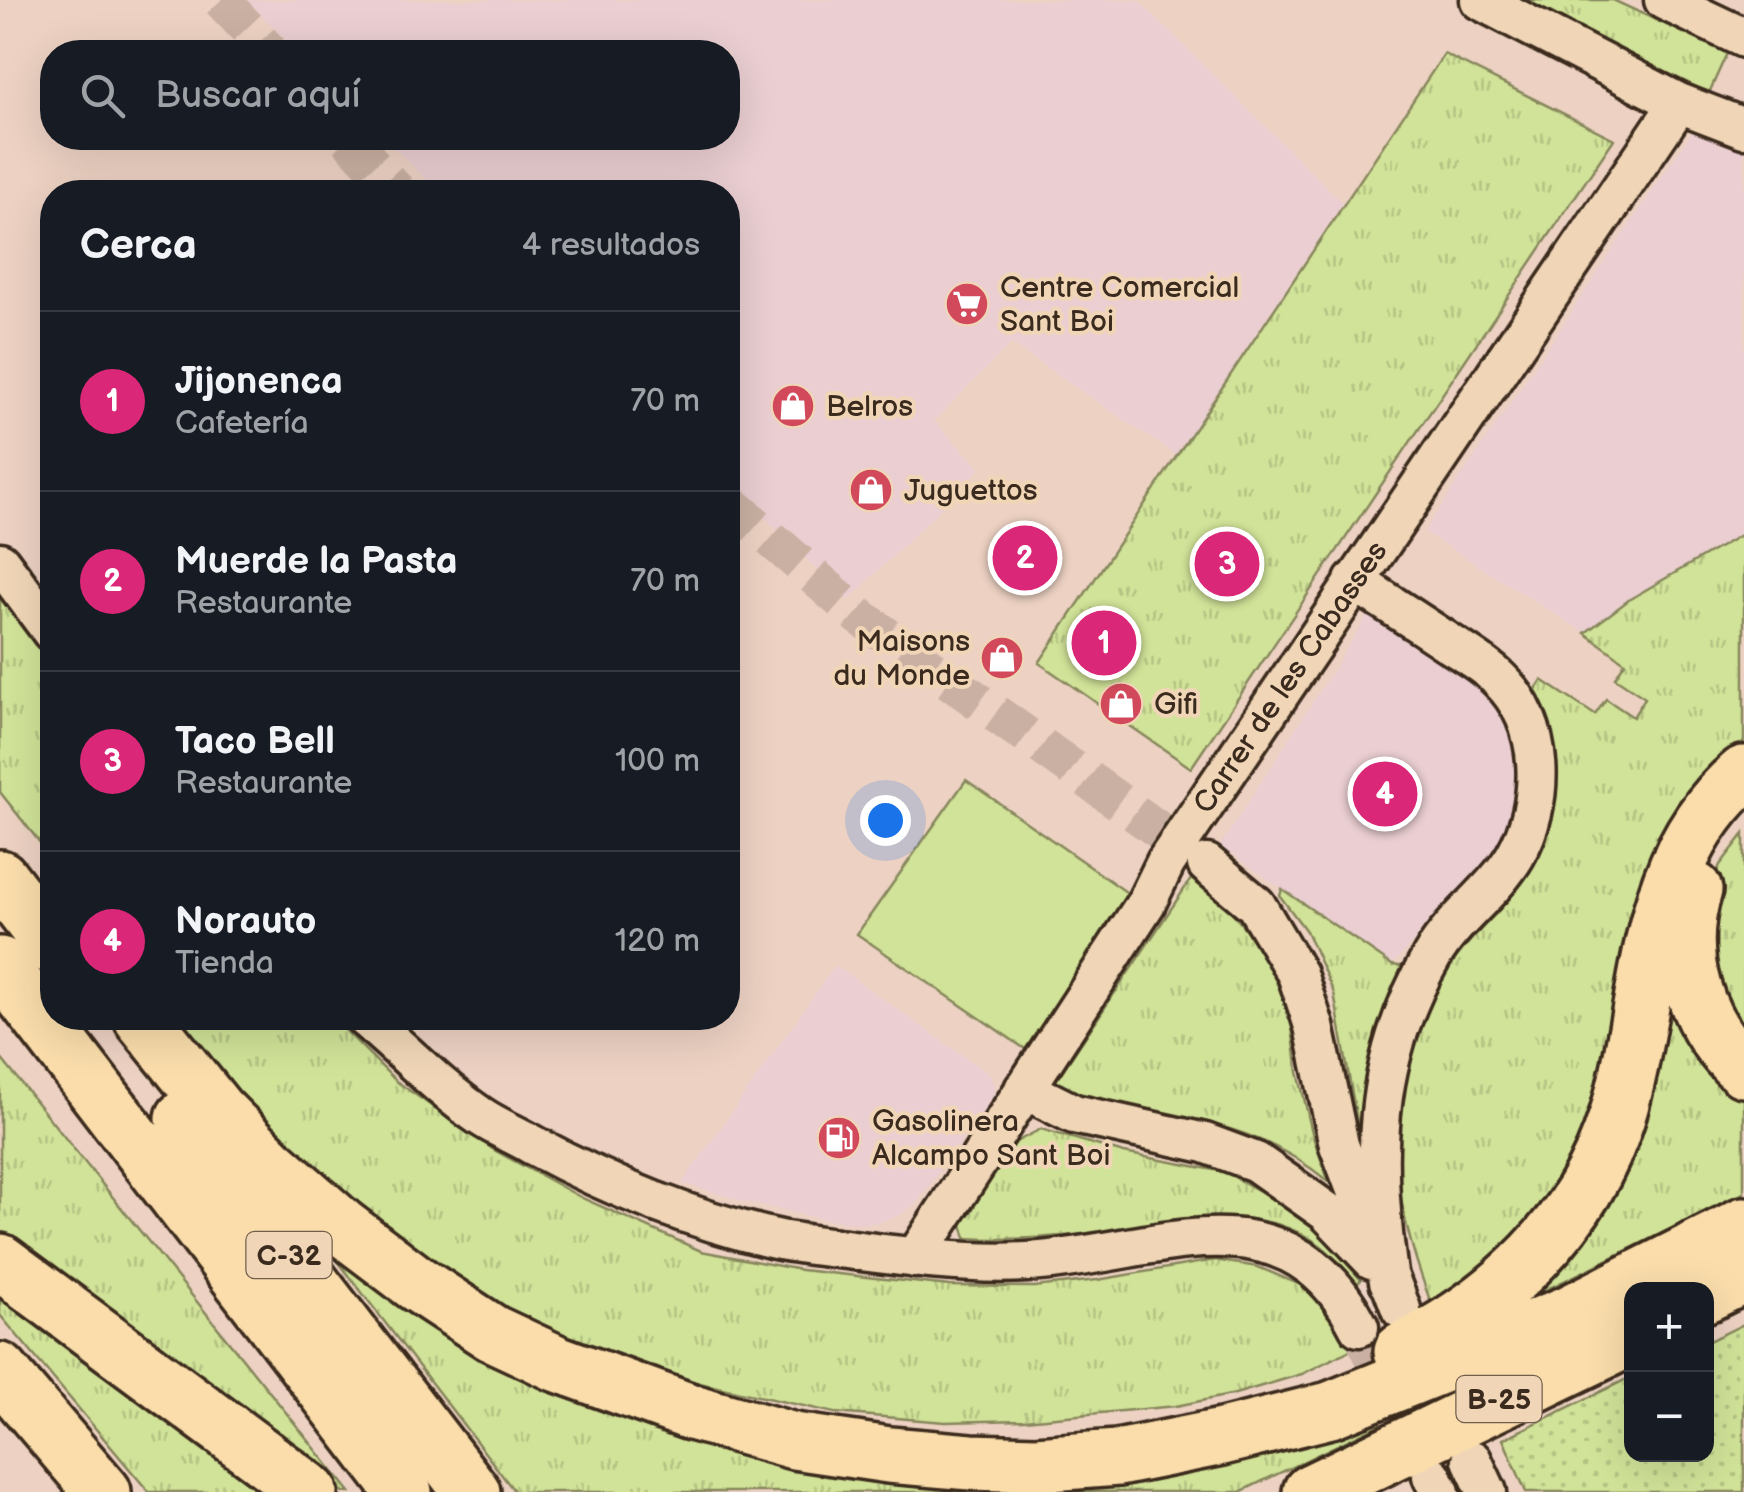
<!DOCTYPE html>
<html lang="es">
<head>
<meta charset="utf-8">
<style>
  :root { --surface:#171b24; --page:#20242c; --text:#f1f3f6; --muted:#9ea1a6; --line:#363941; --accent:#db2777 }
  body { margin:0; font-family:"Balsamiq Sans",sans-serif; background:var(--page); color:var(--text) }
  .controls { position:absolute; right:30px; bottom:30px; display:grid; overflow:hidden; border-radius:20px; box-shadow:0 10px 40px #0002 }
  .controls button { width:90px; height:90px; display:grid; place-items:center; padding:0; border:0; border-bottom:2px solid var(--line); background:var(--surface); color:var(--text); font:50px sans-serif }
  .you { position:absolute; left:885px; top:820px; width:35px; height:35px; margin:-25px; border:8px solid #fff; border-radius:50%; background:#1a73e8; box-shadow:0 0 0 15px #1a73e833 }
  .badge { display:grid; place-items:center; width:65px; height:65px; border-radius:50%; background:var(--accent); color:#fff; font-size:32px; font-weight:700 }
  .pin { position:absolute; translate:-50% -50%; border:5px solid #fff; box-shadow:0 2px 10px #0006 }
  .list { margin:0; padding:0; list-style:none }
  h2 { display:flex; justify-content:space-between; align-items:center; height:130px; margin:0; padding:0 40px; font-size:42px }
  h2 small { font-size:32px; font-weight:400; color:var(--muted) }
  .list li { display:grid; grid-template-columns:65px 1fr auto; gap:30px; align-items:center; box-sizing:border-box; height:180px; padding:0 40px; border-top:2px solid var(--line) }
  .list b { display:block; font-size:38px; white-space:nowrap }
  .list p { margin:0; font-size:32px; white-space:nowrap; color:var(--muted) }
  .list em { font-size:32px; font-style:normal; color:var(--muted) }
  .icon { flex:none; width:55px; height:55px; fill:none; stroke:currentColor; stroke-width:2; stroke-linecap:round; stroke-linejoin:round }
  .map { position:relative; flex:none; width:1744px; height:1492px; overflow:hidden }
  .search { position:absolute; background:var(--surface); box-shadow:0 10px 40px #0002; left:40px; top:40px; width:700px; height:110px; display:flex; align-items:center; gap:25px; box-sizing:border-box; padding:0 35px; border-radius:40px; color:var(--muted); font-size:38px }
  .panel { position:absolute; background:var(--surface); box-shadow:0 10px 40px #0002; left:40px; top:180px; width:700px; height:850px; border-radius:40px }
  .map>svg:first-child { display:block }
  .built { fill:#eaced1 }
  .grass { fill:url(#grass-tufts); stroke:#86865b; stroke-width:2.5 }
  .park { fill:#d1e398; stroke:#86865b; stroke-width:2.5 }
  .garden { fill:url(#garden-dots); stroke:#86865b; stroke-width:2.5 }
  .lines { fill:none; stroke-linecap:round; stroke-linejoin:round }
  .minor-tunnel { stroke:#c9b0a2; stroke-width:38; stroke-dasharray:38 19; stroke-linecap:butt }
  .minor-casing { stroke:#3b2a1e; stroke-width:45 }
  .highway-casing { stroke:#3b2a1e; stroke-width:62 }
  .minor { stroke:#f0d6b7; stroke-width:38 }
  .highway { stroke:#faddab; stroke-width:55 }
  .labels { text-anchor:middle; stroke-width:8; stroke-linejoin:round; paint-order:stroke }
  .shield { fill:#f0d6b7; stroke:#715e4c; stroke-width:2.5 }
  .shield-label { font-size:28px; font-weight:bold; fill:#3b2a1e }
  .poi-label { font-size:30px; fill:#3b2a1e; stroke:#f0d6b7; text-anchor:start }
  .street-label { font-size:30px; fill:#3b2a1e; stroke:#f0d6b7 }
</style>
</head>
<body>
<div class="map">
<svg width="1744" height="1492" viewBox="0 0 1744 1492">
  <defs>
    <pattern id="grass-tufts" width="24" height="20" patternUnits="userSpaceOnUse" patternTransform="scale(2.5)"><rect width="24" height="20" fill="#d1e398"/><path d="M3 7l-1-3M5 7V3M7 7l1-3M15 17l-1-3M17 17v-4M19 17l1-3" fill="none" stroke="#b4c383"/></pattern>
    <pattern id="garden-dots" width="8" height="8" patternUnits="userSpaceOnUse" patternTransform="scale(2.5)"><rect width="8" height="8" fill="#d1e398"/><path d="M2 2h.1M6 6h.1" fill="none" stroke="#b4c383" stroke-width="1.8" stroke-linecap="round"/></pattern>
  </defs>
  <rect width="100%" height="100%" fill="#edd2c3"/>
  <filter id="ink" filterUnits="userSpaceOnUse"><feTurbulence type="fractalNoise" baseFrequency=".01" numOctaves="2"/><feDisplacementMap in="SourceGraphic" scale="20" xChannelSelector="R" yChannelSelector="G"/><feConvolveMatrix kernelMatrix="1 2 1 2 8 2 1 2 1" color-interpolation-filters="sRGB"/></filter>
  <g filter="url(#ink)">
    <path class="built" d="M 246,0 L 1138,0 L 1343,203 L 1176,455 L 1011,344 L 934,421 L 981,468 L 848,601 L 728,481 L 728,192 L 439,192 L 384,138 L 728,138 L 728,52 L 298,52 Z
      M 1695,127 L 1744,146 L 1744,533 L 1630,599 L 1585,633 L 1424,532 Z
      M 1374,606 L 1498,686 L 1520,775 L 1514,814 L 1495,854 L 1392,965 L 1220,846 Z
      M 835,965 L 991,1075 L 996,1094 L 916,1204 L 898,1216 L 877,1223 L 858,1224 L 817,1218 L 742,1201 L 682,1183 Z"/>
    <path class="grass" d="M 1513,0 L 1613,0 L 1727,53 L 1709,93 Z
      M 1444,54 L 1614,139 L 1191,768 L 1039,663 Z
      M 1744,533 L 1744,742 L 1703,780 L 1596,1108 L 1560,1192 L 1519,1244 L 1434,1311 C 1407,1240 1385,1164 1401,1087 C 1409,1047 1428,1001 1450,967 C 1471,934 1503,911 1525,879 C 1565,823 1558,757 1530,698 L 1542,680 L 1595,715 L 1606,699 L 1633,717 L 1645,698 L 1615,678 L 1625,662 L 1585,633 L 1630,599 Z
      M 0,593 L 52,661 L 52,858 L 0,792 Z
      M 1744,834 L 1744,1040 L 1708,976 L 1709,891 L 1720,865 Z
      M 1191,879 L 1224,902 L 1263,952 L 1290,1013 L 1298,1072 L 1313,1137 L 1329,1182 C 1255,1122 1200,1124 1113,1104 C 1093,1099 1073,1091 1053,1085 Z
      M 1282,889 L 1392,965 L 1407,967 C 1380,1022 1364,1077 1360,1138 L 1334,993 L 1306,931 L 1280,896 Z
      M 1661,967 L 1744,1087 L 1744,1193 L 1490,1317 L 1512,1296 Z
      M 178,1018 L 333,1018 L 396,1081 L 494,1150 L 582,1198 L 701,1251 L 801,1270 L 950,1286 L 1034,1287 L 1097,1280 L 1215,1260 L 1258,1267 L 1301,1285 L 1334,1311 L 1352,1349 L 1302,1374 L 1235,1394 L 1176,1406 L 1024,1420 L 945,1422 L 835,1413 L 614,1364 L 509,1322 L 336,1204 L 233,1086 Z
      M 0,1057 L 350,1492 L 343,1492 L 117,1325 L 0,1233 Z
      M 1041,1129 L 1124,1153 L 1225,1172 L 1291,1208 L 1324,1238 L 1361,1280 L 1358,1283 C 1346,1271 1334,1255 1320,1245 C 1253,1198 1176,1223 1104,1232 C 1059,1237 1011,1241 966,1238 L 960,1218 L 1006,1147 Z
      M 311,1226 L 473,1348 L 871,1470 L 1376,1410 L 1381,1424 L 1240,1492 L 515,1492 Z
      M 0,1294 L 271,1492 L 149,1492 L 0,1315 Z"/>
    <path class="park" d="M 966,780 L 1139,901 L 1031,1053 L 857,934 Z"/>
    <path class="garden" d="M 1744,1324 L 1744,1492 L 1526,1492 L 1503,1439 L 1631,1377 L 1632,1454 L 1706,1454 L 1707,1342 Z"/>
    <g class="lines">
      <path class="minor-tunnel" d="M 221,0 L 270,52
        M 348,138 L 398,192
        M 728,501 L 859,616 L 1205,863
        M 1359,1327 L 1426,1464"/>
      <g class="minor-casing">
        <path id="minor" d="M 1480,0 L 1679,103 L 1744,128
          M 1664,0 L 1744,38
          M 0,562 L 52,632
          M 1354,581 C 1384,600 1414,620 1443,639 C 1462,652 1483,663 1499,679 C 1546,724 1546,803 1515,856 C 1493,893 1454,918 1432,956 C 1370,1063 1372,1162 1389,1281
          M 1207,864 L 1256,905 L 1297,974 L 1314,1026 L 1339,1145 L 1401,1309
          M 365,1018 C 403,1050 439,1088 480,1116 C 496,1127 516,1135 533,1145 C 609,1186 687,1218 771,1238 C 796,1244 822,1246 846,1249 C 906,1257 966,1265 1027,1262 C 1149,1256 1286,1182 1359,1327
          M 1024,1089 L 1074,1114 L 1205,1143 L 1256,1162 L 1327,1212 L 1372,1259
          M 915,1258 L 1146,903 L 1166,862 L 1679,103
          M 1472,1460 L 1487,1492
          M 1432,1476 L 1440,1492"/>
      </g>
      <g class="highway-casing">
        <path id="highway" d="M 0,878 L 52,946
          M 1694,890 C 1674,955 1694,1024 1744,1069
          M 0,965 L 404,1492
          M 142,1018 L 217,1111 L 269,1163 L 342,1227 L 416,1283 L 492,1333 L 556,1363 L 691,1412 L 794,1441 L 889,1455 L 971,1462 L 1036,1464 L 1118,1458 L 1222,1437 L 1330,1410 L 1568,1314 L 1744,1225
          M 184,1118 L 472,1492
          M 0,1262 L 310,1492
          M 1706,1294 L 1744,1275
          M 1402,1351 C 1500,1302 1584,1224 1617,1117 C 1653,999 1641,861 1744,774
          M 0,1371 L 103,1492
          M 1311,1492 L 1632,1337"/>
      </g>
      <use href="#minor" class="minor"/>
      <use href="#highway" class="highway"/>
    </g>
  </g>
  <defs>
    <g id="supermarket-disc" transform="scale(2.25)"><circle r="9.5" fill="#d1495b" stroke="#f0d6b7"/><path d="M-6-5.5h2.5l.6 2H6L4.5 2H-2.5L-4.4-4H-6ZM-1.5 3.2a1.3 1.3 0 1 0 .1 0ZM3 3.2a1.3 1.3 0 1 0 .1 0Z" fill="#fff"/></g>
    <g id="shop-disc" transform="scale(2.25)"><circle r="9.5" fill="#d1495b" stroke="#f0d6b7"/><path d="M-5-2.5h2.3a2.7 3.5 0 0 1 5.4 0H5L5.5 6h-11ZM-1.5-2.5h3a1.5 2.3 0 0 0-3 0Z" fill="#fff"/></g>
    <g id="fuel-disc" transform="scale(2.25)"><circle r="9.5" fill="#d1495b" stroke="#f0d6b7"/><path d="M-5.5-6h7V0h2V4h1.3V-2.5L3-4.5l.8-.8L6-3V5H2.5V1h-1V6h-7ZM-4.2-4.7v3.2H.2V-4.7Z" fill="#fff"/></g>
  </defs>
  <g fill-rule="evenodd">
    <use href="#supermarket-disc" x="967" y="304"/>
    <use href="#shop-disc" x="793" y="406"/>
    <use href="#shop-disc" x="871" y="490"/>
    <use href="#shop-disc" x="1002" y="658"/>
    <use href="#shop-disc" x="1121" y="704"/>
    <use href="#fuel-disc" x="839" y="1138"/>
  </g>
  <g class="labels">
    <g class="shield">
      <rect x="246.5" y="1232" width="85" height="46" rx="8"/>
      <rect x="1456.5" y="1376" width="85" height="46" rx="8"/>
    </g>
    <g class="shield-label">
      <text x="289" y="1265">C-32</text>
      <text x="1499" y="1409">B-25</text>
    </g>
    <g class="poi-label">
      <text x="1000" y="297">Centre Comercial<tspan x="1000" dy="34">Sant Boi</tspan></text>
      <text x="826" y="416">Belros</text>
      <text x="904" y="500">Juguettos</text>
      <text x="970" y="651" text-anchor="end">Maisons<tspan x="970" dy="34">du Monde</tspan></text>
      <text x="1154" y="714">Gifi</text>
      <text x="872" y="1131">Gasolinera<tspan x="872" dy="34">Alcampo Sant Boi</tspan></text>
    </g>
    <g class="street-label">
      <text transform="translate(1290 677) rotate(-56)" y="10">Carrer de les Cabasses</text>
    </g>
  </g>
</svg>
<div class="controls">
<button>+</button>
<button>−</button>
</div>
<div class="you"></div>
<div class="pin badge" style="left:1104px;top:643px">1</div>
<div class="pin badge" style="left:1025px;top:558px">2</div>
<div class="pin badge" style="left:1227px;top:564px">3</div>
<div class="pin badge" style="left:1385px;top:794px">4</div>
<div class="search"><svg class="icon" aria-label="search" viewBox="0 0 24 24"><circle cx="10" cy="10" r="6"/><path d="M15 15l6 6"/></svg>Buscar aquí</div>
<section class="panel">
<h2>Cerca<small>4 resultados</small></h2>
<ul class="list">
<li><span class="badge">1</span><div><b>Jijonenca</b><p>Cafetería</p></div><em>70 m</em></li>
<li><span class="badge">2</span><div><b>Muerde la Pasta</b><p>Restaurante</p></div><em>70 m</em></li>
<li><span class="badge">3</span><div><b>Taco Bell</b><p>Restaurante</p></div><em>100 m</em></li>
<li><span class="badge">4</span><div><b>Norauto</b><p>Tienda</p></div><em>120 m</em></li>
</ul>
</section>
</div>
</body>
</html>
